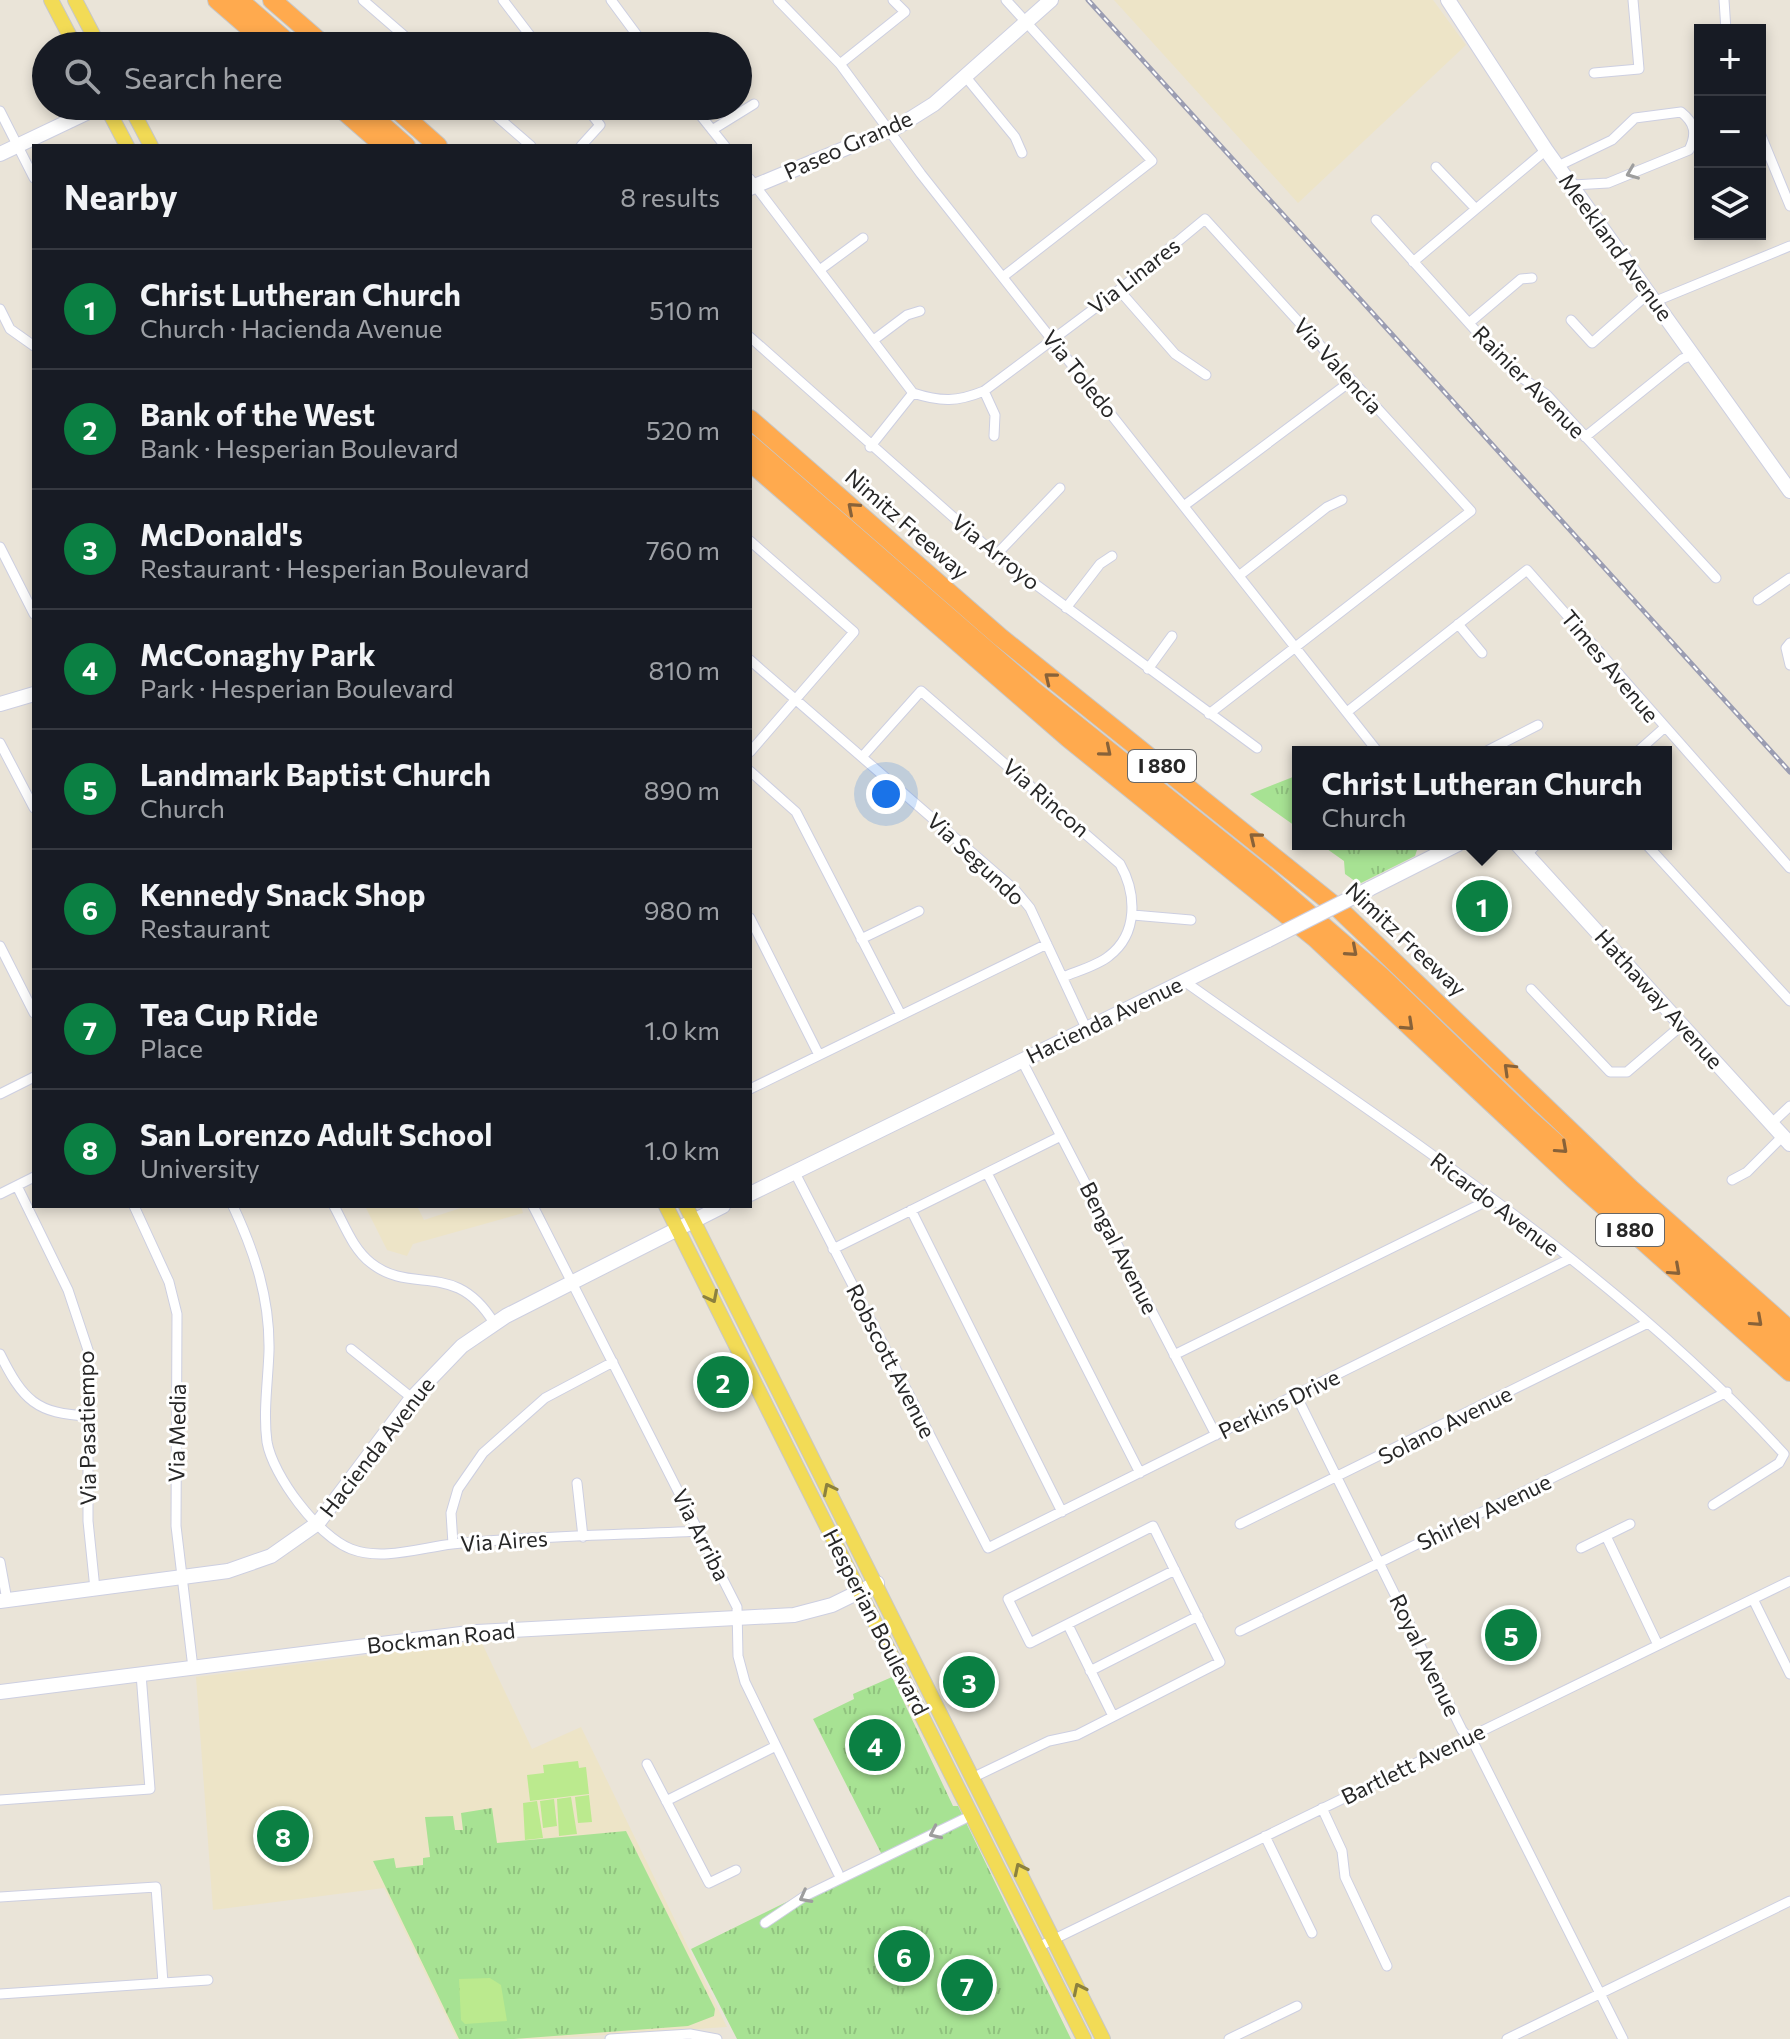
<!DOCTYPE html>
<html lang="en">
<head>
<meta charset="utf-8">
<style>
  :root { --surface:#171b24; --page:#20242c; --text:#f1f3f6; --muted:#9ea1a6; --line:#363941; --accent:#0b8043 }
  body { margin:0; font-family:Commissioner,sans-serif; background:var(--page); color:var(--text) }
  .controls { position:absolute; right:24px; top:24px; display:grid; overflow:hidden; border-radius:0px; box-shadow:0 4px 12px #0003 }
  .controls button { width:72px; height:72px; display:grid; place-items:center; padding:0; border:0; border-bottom:2px solid var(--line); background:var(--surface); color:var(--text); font:40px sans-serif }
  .you { position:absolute; left:886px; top:794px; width:28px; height:28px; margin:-20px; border:6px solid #fff; border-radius:50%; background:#1a73e8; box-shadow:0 0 0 12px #1a73e833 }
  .badge { display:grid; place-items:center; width:52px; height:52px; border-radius:50%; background:var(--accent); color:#fff; font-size:26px; font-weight:700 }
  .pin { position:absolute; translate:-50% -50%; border:4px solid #fff; box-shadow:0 2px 8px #0006 }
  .popup { position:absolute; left:1292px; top:746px; width:380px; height:104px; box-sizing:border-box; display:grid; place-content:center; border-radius:0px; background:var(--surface); filter:drop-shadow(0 2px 6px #0005); font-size:26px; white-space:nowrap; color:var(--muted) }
  .popup b { font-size:30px; color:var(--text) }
  .popup::after { content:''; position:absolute; left:50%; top:100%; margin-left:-16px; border:16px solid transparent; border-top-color:var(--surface) }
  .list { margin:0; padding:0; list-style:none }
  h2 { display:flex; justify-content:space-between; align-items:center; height:104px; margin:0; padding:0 32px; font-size:34px }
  h2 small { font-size:26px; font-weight:400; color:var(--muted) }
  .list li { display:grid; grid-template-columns:52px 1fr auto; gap:24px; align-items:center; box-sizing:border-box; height:120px; padding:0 32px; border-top:2px solid var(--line) }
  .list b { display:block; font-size:30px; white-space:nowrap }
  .list p { margin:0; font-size:26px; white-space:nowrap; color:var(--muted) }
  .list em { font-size:26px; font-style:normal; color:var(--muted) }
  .icon { flex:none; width:44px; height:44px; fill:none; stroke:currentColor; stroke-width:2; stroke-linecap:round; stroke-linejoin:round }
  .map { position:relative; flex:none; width:1790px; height:2039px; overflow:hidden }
  .search { position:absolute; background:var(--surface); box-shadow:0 4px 12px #0003; left:32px; top:32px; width:720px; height:88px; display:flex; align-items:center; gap:20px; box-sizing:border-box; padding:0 28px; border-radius:44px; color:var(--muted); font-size:30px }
  .panel { position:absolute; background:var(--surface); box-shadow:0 4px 12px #0003; left:32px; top:144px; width:720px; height:1064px; border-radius:0px }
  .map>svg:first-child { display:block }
  .education { fill:#ede4c7 }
  .grass { fill:url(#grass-tufts) }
  .pitch { fill:#bbea8e }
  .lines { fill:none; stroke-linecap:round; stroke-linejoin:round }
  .street-casing { stroke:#cdcfe1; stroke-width:11 }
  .secondary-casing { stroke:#cdcfe1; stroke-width:16 }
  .primary-casing { stroke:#c7c7c7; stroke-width:16 }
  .highway-casing { stroke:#c7c7c7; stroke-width:20 }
  .street { stroke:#fff; stroke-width:9 }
  .secondary { stroke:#fff; stroke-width:14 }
  .primary { stroke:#f2db56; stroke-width:14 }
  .highway { stroke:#ffaa4e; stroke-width:18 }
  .rail-casing { stroke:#9b9db2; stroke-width:5 }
  .rail { stroke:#fff; stroke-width:2; stroke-dasharray:6; stroke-linecap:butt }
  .secondary-bridge-casing { stroke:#cdcfe1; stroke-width:16; stroke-linecap:butt }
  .secondary-bridge { stroke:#fff; stroke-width:14 }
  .oneway { stroke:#9e9e9e }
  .oneway2 { stroke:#886239 }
  .oneway3 { stroke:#8c813e }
  .labels { text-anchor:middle; stroke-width:6; stroke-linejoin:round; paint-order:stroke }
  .shield { fill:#fff; stroke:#686868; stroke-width:2 }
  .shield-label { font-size:20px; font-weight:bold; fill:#272727 }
  .street-label { font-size:22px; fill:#272727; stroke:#fff }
</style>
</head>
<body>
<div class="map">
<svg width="1790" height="2039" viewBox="0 0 1790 2039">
  <defs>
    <pattern id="grass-tufts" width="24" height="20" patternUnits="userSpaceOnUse" patternTransform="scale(2)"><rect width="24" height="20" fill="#a7e293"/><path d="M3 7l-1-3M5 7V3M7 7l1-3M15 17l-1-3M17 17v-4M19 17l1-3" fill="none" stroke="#90c27f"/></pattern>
  </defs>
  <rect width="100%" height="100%" fill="#eae4d8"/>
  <path class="education" d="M 1114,0 L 1433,0 L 1466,45 L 1298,203 Z
    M 365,1206 L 417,1206 L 424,1220 L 467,1206 L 521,1206 L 523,1213 L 413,1244 L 407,1256 L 387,1250 Z
    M 481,1641 L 532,1749 L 581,1727 L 727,2027 L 542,2039 L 457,2039 L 384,1888 L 213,1910 L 196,1677 Z"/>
  <path class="grass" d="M 1298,775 L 1298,828 L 1250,794 Z
    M 1320,844 L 1419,844 L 1415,856 L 1359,884 L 1345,874 L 1344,861 Z
    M 892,1677 L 953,1806 L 958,1806 L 1071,2039 L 737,2039 L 691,1949 L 882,1855 L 813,1719 L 854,1699 L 853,1694 Z
    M 492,1808 L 497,1843 L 626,1831 L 715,2009 L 714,2016 L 688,2026 L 514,2039 L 459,2039 L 373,1861 L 394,1858 L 396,1868 L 423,1865 L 423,1858 L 430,1857 L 425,1817 L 453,1816 L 455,1830 L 463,1830 L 461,1813 Z"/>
  <path class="pitch" d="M 578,1761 L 579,1768 L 586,1767 L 589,1794 L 530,1801 L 527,1775 L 544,1773 L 543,1765 Z
    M 589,1795 L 592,1822 L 578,1823 L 575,1797 Z
    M 571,1797 L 577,1834 L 559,1836 L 557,1799 Z
    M 554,1799 L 557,1826 L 543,1828 L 540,1801 Z
    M 537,1801 L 543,1838 L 525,1840 L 523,1803 Z
    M 490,1978 L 501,1985 L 507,2021 L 465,2024 L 461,2020 L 459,1979 Z"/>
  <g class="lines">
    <g class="street-casing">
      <path id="street" d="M 363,0 L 416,46
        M 503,0 L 538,46
        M 611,0 L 645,46
        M 778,0 L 840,64 L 921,174 L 1378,752
        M 1724,0 L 1726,30
        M 692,46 L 703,38
        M 840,64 L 905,12 L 893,0
        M 1594,73 L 1639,69 L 1633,0
        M 965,76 L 1015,137 L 1022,153
        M 485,106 L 531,146
        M 693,106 L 725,146
        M 0,111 L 34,178
        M 712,130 L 754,104
        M 1760,133 L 1790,206
        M 581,146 L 600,125 L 585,106
        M 1558,166 L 1612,140 L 1635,118 L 1681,112 C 1695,123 1697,134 1689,150 L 1608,183 L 1573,185
        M 1436,167 L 1476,209
        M 750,179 L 913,393
        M 1376,220 L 1512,371 L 1547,395 L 1716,578
        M 1413,262 L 1546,150
        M 821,269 L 863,238
        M 1004,276 L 1152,161 L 1006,0
        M 1119,290 L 1175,354 L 1206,375
        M 1656,301 L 1790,246
        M 0,309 L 10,329 L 34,346
        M 1571,320 L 1592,343 L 1650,292
        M 1469,323 L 1521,279 L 1532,278
        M 750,337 L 996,555 L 1257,748
        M 875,339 L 907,315 L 920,311
        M 984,391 L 995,415 L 994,436
        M 1585,437 L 1682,359 L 1693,355
        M 870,447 L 913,393 C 941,402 957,402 984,391 L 1119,290 L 1205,219 L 1471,511 L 1209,714
        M 1185,505 L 1351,381
        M 750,541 L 854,632 L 750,752
        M 0,547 L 34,614
        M 996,555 L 1060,488
        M 1240,575 L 1327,507 L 1342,500
        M 1758,600 L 1790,578
        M 1066,608 L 1100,564 L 1112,556
        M 1458,624 L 1482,653
        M 1790,643 L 1786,648 L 1790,665
        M 750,660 L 1015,890 L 1030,908 L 1086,1028
        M 1148,669 L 1172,636
        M 1347,712 L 1527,570 L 1790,868
        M 0,743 L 34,808
        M 1485,752 L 1538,725
        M 1637,752 L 1664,728
        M 862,757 L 921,691 L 1120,864 C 1137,894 1138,934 1109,956 C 1097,966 1077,971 1063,977
        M 750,771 L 796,812 L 901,1015
        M 1646,844 L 1790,1001
        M 1528,853 L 1537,844
        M 1133,915 L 1191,920
        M 750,918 L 819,1055
        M 861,939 L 919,911
        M 0,946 L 34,1013
        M 1184,981 C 1391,1128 1612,1266 1784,1454 L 1779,1463 L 1713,1505
        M 1531,989 L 1610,1072 L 1627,1072 L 1682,1025
        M 1022,1061 L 1216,1435
        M 750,1089 L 1047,944
        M 0,1094 L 34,1077
        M 1772,1123 L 1790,1106
        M 795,1173 L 988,1548 L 1569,1259
        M 987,1173 L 1140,1473
        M 1732,1180 L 1747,1172 L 1783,1136
        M 17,1186 L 68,1290 L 88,1350 L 88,1521 L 95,1589
        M 0,1194 L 34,1177
        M 134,1206 L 169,1282 L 177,1314 L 176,1526 L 193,1668
        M 233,1206 C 255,1253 270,1299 269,1351 C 268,1381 263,1412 267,1442 C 273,1476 318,1536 351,1549 C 382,1561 420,1548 452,1544 C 534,1536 618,1535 700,1531
        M 334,1206 C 345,1226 353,1249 371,1263 C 413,1296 455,1259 494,1323
        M 533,1206 L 737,1607 L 738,1656 L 745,1682 L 838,1873
        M 911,1210 L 1062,1512
        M 833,1249 L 1061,1136
        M 351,1349 L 412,1398
        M 0,1354 C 23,1400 36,1414 89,1416
        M 1174,1355 L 1491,1199
        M 1297,1397 L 1462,1730 L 1475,1746 L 1623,2039
        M 577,1483 L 583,1537
        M 1240,1524 L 1648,1323
        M 1606,1536 L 1658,1645
        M 453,1544 L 451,1513 L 458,1489 L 483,1453 L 545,1398 L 613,1362
        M 1581,1548 L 1630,1524
        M 0,1562 L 7,1600
        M 1753,1599 L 1790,1674
        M 1068,1625 L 1113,1716
        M 1240,1631 L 1727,1392
        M 1090,1671 L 1198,1616
        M 647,1764 L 709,1883 L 736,1870
        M 974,1777 L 1049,1741 L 1077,1735 L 1220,1662 L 1153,1526 L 1008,1599 L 1030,1643 L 1175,1570
        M 0,1800 L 150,1789 L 141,1674
        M 666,1801 L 774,1747
        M 1322,1808 L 1342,1851 L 1345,1877 L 1387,1966
        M 1265,1836 L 1312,1933
        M 0,1897 L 156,1887 L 163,1983
        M 765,1923 L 805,1896 L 972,1815
        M 1036,1948 L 1790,1581
        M 0,1994 L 208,1980
        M 610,2039 L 690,2034 L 717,2039
        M 1229,2039 L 1297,2006
        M 1507,2039 L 1790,1901"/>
    </g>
    <g class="secondary-casing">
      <path id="secondary" d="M 1448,0 L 1546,150 L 1790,491
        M 0,154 L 101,106
        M 750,188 L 899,126 L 934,104 L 1051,0
        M 0,704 L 34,694
        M 1517,844 L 1790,1144
        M 1369,889 L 1458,844
        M 750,1194 L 1268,940
        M 0,1601 L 228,1571 L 271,1556 L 318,1523 L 412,1398 L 462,1346 L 506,1316 L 723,1206
        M 0,1692 L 477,1632 L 794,1615 L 832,1605 L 877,1583"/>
    </g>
    <g class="primary-casing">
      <path id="primary" d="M 51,0 L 75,46
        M 75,0 L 99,46
        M 106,106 L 127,146
        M 130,106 L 151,146
        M 666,1206 L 1084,2039
        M 686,1206 L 1103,2039"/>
    </g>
    <g class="highway-casing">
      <path id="highway" d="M 217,0 L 270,46
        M 239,0 L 292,46
        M 272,0 L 325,46
        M 338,106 L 384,146
        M 361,106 L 406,146
        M 393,106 L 438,146
        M 750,419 L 1000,637 L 1340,910 L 1631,1189 L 1790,1330
        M 750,444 L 1033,690 L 1263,874 L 1380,975 L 1527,1117 L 1790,1351
        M 750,462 L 1068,738 L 1315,938 L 1572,1178 L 1790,1372"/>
    </g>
    <use href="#street" class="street"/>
    <use href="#secondary" class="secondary"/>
    <use href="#primary" class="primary"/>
    <use href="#highway" class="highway"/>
    <g class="rail-casing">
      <path id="rail" d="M 1088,0 L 1790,772"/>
    </g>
    <use href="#rail" class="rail"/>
    <g class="secondary-bridge-casing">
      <path id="secondary-bridge" d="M 1268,940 L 1369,889"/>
    </g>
    <use href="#secondary-bridge" class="secondary-bridge"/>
  </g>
  <defs><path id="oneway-chevron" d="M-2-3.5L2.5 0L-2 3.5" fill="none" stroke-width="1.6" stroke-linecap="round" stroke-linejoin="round" transform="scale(2)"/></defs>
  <g class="oneway">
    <use href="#oneway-chevron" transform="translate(1632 173) rotate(158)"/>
    <use href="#oneway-chevron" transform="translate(935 1833) rotate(155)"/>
    <use href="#oneway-chevron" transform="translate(805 1897) rotate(152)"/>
  </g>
  <g class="oneway2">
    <use href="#oneway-chevron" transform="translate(853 508) rotate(-139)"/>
    <use href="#oneway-chevron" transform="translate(1050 678) rotate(-141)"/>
    <use href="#oneway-chevron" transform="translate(1106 751) rotate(40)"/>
    <use href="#oneway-chevron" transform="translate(1255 838) rotate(-141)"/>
    <use href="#oneway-chevron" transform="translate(1352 951) rotate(41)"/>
    <use href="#oneway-chevron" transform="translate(1408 1025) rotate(43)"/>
    <use href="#oneway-chevron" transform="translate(1509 1069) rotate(-136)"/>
    <use href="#oneway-chevron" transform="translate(1562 1148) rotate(42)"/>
    <use href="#oneway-chevron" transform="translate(1675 1270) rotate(42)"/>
    <use href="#oneway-chevron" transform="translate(1757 1321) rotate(42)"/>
  </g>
  <g class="oneway3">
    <use href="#oneway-chevron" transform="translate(712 1297) rotate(63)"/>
    <use href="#oneway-chevron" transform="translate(829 1489) rotate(-117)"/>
    <use href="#oneway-chevron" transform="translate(1020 1869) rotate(-116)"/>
    <use href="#oneway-chevron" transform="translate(1079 1989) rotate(-116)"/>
  </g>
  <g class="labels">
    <g class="shield">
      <rect x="1128" y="750" width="68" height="32" rx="6"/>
      <rect x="1596" y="1214" width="68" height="32" rx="6"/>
    </g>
    <g class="shield-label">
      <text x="1162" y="773">I 880</text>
      <text x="1630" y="1237">I 880</text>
    </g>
    <g class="street-label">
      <text transform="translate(848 145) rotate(-24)" y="8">Paseo Grande</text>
      <text transform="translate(1616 247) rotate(54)" y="8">Meekland Avenue</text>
      <text transform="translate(1134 276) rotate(-38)" y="8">Via Linares</text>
      <text transform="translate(1338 366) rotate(48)" y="8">Via Valencia</text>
      <text transform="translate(1080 374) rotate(51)" y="8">Via Toledo</text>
      <text transform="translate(1529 382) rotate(45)" y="8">Rainier Avenue</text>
      <text transform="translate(907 524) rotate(41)" y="8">Nimitz Freeway</text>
      <text transform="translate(996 552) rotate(39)" y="8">Via Arroyo</text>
      <text transform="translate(1610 666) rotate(50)" y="8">Times Avenue</text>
      <text transform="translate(1046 798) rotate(41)" y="8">Via Rincon</text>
      <text transform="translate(976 859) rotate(43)" y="8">Via Segundo</text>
      <text transform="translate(1406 939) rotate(43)" y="8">Nimitz Freeway</text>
      <text transform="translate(1659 999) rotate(48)" y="8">Hathaway Avenue</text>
      <text transform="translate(1104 1020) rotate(-26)" y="8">Hacienda Avenue</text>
      <text transform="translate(1495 1204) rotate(37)" y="8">Ricardo Avenue</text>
      <text transform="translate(1119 1248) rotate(63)" y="8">Bengal Avenue</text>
      <text transform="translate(891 1361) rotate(63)" y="8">Robscott Avenue</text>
      <text transform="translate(1279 1404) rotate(-26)" y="8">Perkins Drive</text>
      <text transform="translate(1445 1425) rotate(-27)" y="8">Solano Avenue</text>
      <text transform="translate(87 1428) rotate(-91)" y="8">Via Pasatiempo</text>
      <text transform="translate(177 1433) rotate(-89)" y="8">Via Media</text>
      <text transform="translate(377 1447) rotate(-52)" y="8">Hacienda Avenue</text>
      <text transform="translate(1484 1512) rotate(-26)" y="8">Shirley Avenue</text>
      <text transform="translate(701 1535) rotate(63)" y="8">Via Arriba</text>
      <text transform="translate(504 1541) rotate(-4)" y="8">Via Aires</text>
      <text transform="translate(876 1622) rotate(63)" y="8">Hesperian Boulevard</text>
      <text transform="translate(441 1638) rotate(-6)" y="8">Bockman Road</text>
      <text transform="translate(1425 1655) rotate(64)" y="8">Royal Avenue</text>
      <text transform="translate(1413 1764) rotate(-26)" y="8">Bartlett Avenue</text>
    </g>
  </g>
</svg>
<div class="controls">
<button>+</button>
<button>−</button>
<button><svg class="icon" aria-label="layers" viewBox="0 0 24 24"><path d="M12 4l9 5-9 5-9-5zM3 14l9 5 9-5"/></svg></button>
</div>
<div class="you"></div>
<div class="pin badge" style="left:1482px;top:906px">1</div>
<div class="popup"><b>Christ Lutheran Church</b>Church</div>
<div class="pin badge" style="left:723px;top:1382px">2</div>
<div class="pin badge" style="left:969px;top:1682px">3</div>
<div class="pin badge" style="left:875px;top:1745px">4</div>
<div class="pin badge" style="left:1511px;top:1635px">5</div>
<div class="pin badge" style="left:904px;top:1956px">6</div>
<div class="pin badge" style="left:967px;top:1985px">7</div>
<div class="pin badge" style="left:283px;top:1836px">8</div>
<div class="search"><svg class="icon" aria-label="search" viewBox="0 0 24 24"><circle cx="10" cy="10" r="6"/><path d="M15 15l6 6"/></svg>Search here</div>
<section class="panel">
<h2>Nearby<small>8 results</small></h2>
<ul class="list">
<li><span class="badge">1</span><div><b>Christ Lutheran Church</b><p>Church · Hacienda Avenue</p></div><em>510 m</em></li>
<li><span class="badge">2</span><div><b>Bank of the West</b><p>Bank · Hesperian Boulevard</p></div><em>520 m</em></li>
<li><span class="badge">3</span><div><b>McDonald's</b><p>Restaurant · Hesperian Boulevard</p></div><em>760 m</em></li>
<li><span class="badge">4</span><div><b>McConaghy Park</b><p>Park · Hesperian Boulevard</p></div><em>810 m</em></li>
<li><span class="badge">5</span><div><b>Landmark Baptist Church</b><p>Church</p></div><em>890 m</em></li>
<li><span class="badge">6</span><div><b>Kennedy Snack Shop</b><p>Restaurant</p></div><em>980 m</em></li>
<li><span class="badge">7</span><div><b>Tea Cup Ride</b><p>Place</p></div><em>1.0 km</em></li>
<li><span class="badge">8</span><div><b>San Lorenzo Adult School</b><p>University</p></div><em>1.0 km</em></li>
</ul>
</section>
</div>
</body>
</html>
